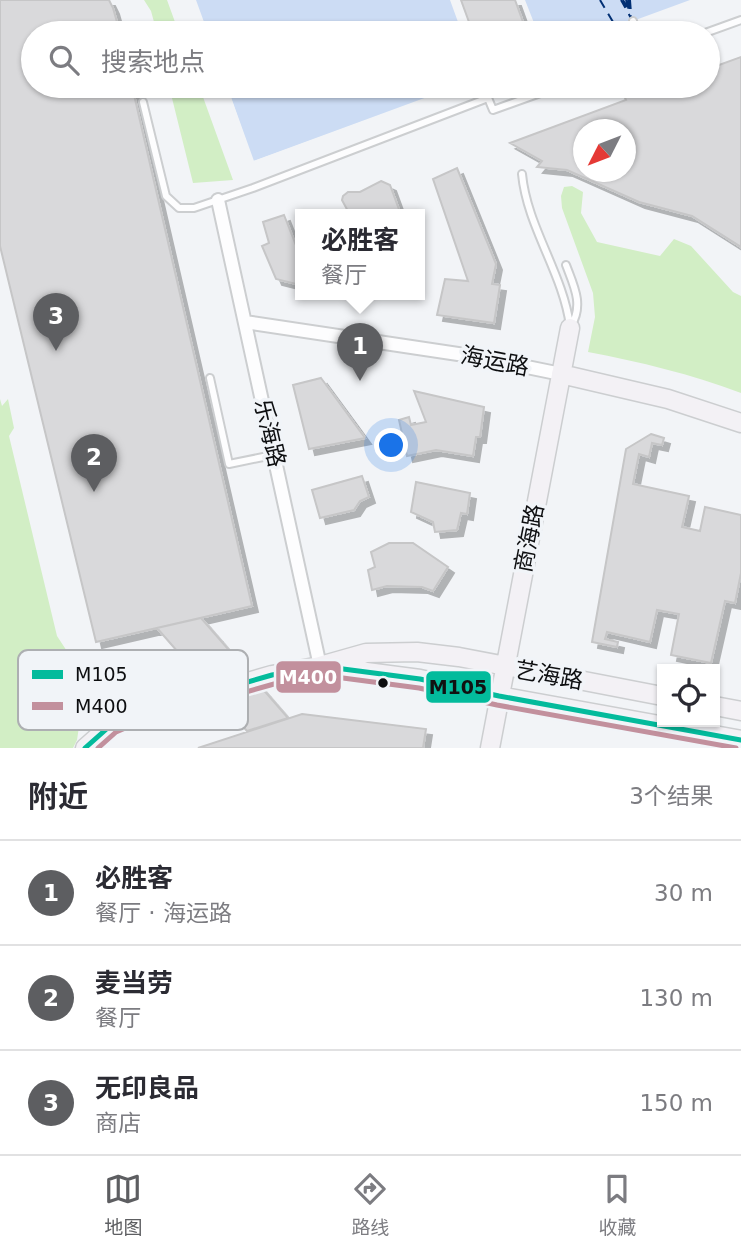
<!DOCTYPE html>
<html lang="zh">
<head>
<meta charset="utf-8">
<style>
  :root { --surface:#fff; --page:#f7f7f7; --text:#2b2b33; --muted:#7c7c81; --line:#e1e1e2; --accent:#5d5e61 }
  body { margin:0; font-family:"DejaVu Sans","Noto Sans SC",sans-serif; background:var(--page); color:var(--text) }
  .controls { position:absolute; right:21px; bottom:21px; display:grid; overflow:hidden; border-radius:0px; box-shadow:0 2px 5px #0004 }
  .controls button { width:63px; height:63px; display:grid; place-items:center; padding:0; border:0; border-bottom:2px solid var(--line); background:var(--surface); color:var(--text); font:35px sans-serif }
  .compass { position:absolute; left:573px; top:119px; width:63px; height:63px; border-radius:50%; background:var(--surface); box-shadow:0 2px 5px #0004; rotate:228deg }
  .you { position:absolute; left:392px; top:446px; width:24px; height:24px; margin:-18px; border:5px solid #fff; border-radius:50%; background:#1a73e8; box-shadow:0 0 0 10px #1a73e833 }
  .badge { display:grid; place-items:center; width:46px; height:46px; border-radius:50%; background:var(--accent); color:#fff; font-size:23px; font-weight:700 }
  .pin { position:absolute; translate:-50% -58px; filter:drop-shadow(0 2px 4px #0008) }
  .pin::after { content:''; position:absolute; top:37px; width:24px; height:21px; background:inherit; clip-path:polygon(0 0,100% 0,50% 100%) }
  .popup { position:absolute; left:295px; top:209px; width:130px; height:91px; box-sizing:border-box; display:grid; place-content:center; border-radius:0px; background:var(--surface); filter:drop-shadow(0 2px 5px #0005); font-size:23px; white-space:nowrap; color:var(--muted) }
  .popup b { font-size:26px; color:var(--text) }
  .popup::after { content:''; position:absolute; left:50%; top:100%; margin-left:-14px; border:14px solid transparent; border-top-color:var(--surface) }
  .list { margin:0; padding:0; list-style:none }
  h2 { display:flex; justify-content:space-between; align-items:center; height:91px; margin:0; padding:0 28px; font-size:30px }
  h2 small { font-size:23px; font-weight:400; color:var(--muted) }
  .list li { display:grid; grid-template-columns:46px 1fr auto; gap:21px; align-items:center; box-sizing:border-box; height:105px; padding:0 28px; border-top:2px solid var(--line) }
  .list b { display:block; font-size:26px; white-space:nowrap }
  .list p { margin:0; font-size:23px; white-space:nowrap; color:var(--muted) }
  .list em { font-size:23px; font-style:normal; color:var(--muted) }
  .icon { flex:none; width:38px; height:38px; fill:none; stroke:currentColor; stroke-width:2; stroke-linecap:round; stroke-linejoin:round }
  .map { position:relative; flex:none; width:741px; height:748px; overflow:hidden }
  .search { position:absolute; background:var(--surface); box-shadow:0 2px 5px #0004; left:21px; right:21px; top:21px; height:77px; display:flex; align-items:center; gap:18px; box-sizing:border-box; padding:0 24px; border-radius:38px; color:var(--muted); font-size:26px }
  .sheet { height:406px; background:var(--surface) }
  nav { display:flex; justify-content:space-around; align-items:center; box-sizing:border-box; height:98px; border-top:2px solid var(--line); background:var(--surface); font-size:19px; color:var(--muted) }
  nav a { display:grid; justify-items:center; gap:4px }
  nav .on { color:var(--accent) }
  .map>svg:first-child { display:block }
  .green { fill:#d2eec5 }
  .water { fill:#ccdcf4 }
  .pier { fill:#f2f4f7 }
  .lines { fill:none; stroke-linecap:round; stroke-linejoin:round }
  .ferry { stroke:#023074; stroke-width:2; stroke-dasharray:9 7; stroke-linecap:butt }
  .building { fill:#d9d9db; stroke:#c6c6c7; stroke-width:2; fill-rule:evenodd; filter:url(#shadow) }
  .lane-casing { stroke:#ccced0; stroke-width:10 }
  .street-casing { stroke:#ccced0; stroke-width:16 }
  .secondary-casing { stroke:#ccced0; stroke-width:21 }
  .lane { stroke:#fdfdfe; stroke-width:6 }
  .street { stroke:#fdfdfe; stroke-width:12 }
  .secondary { stroke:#f3f1f5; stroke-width:18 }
  .bus-1-casing { stroke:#f1f4f8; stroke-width:10 }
  .bus-2-casing { stroke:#f1f4f8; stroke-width:10 }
  .bus-1 { stroke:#03bb9c; stroke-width:5 }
  .bus-2 { stroke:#c2909d; stroke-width:5 }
  .bus-dot { fill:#0d0e10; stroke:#f1f4f8; stroke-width:2.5 }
  .labels { text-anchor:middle; stroke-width:7; stroke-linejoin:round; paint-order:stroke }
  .street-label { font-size:23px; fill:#0d0e10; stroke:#f1f4f8 }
  .key { fill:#f1f4f8; stroke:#adafb2; stroke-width:2 }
  .key-label { font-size:19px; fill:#0d0e10 }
  .line-badge { stroke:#f1f4f8; stroke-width:2.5 }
  .badge-label { font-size:19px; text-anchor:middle; font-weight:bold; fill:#fff }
  .pale-badge-label { font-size:19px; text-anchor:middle; font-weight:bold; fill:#111 }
</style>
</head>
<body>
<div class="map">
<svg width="741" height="748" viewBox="0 0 741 748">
  <defs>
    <filter id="shadow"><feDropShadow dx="6" dy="6" stdDeviation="0" flood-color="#0004"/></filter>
  </defs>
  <rect width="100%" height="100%" fill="#f2f4f7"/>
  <path class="green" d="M 144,0 L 167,0 L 179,33 L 157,33 L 151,11 Z
    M 169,86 L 199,86 L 233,180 L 193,183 Z
    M 572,186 L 583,192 L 581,213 L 597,242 L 660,256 L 674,239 L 691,246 L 733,292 L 741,296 L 741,393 C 691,374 640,362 588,352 L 595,317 L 593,293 L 562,208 L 561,196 L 564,187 Z
    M 0,399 L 2,406 L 8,399 L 14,428 L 9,436 L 57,636 L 86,680 L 77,740 L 73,748 L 0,748 Z"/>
  <path class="water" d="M 196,0 L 450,0 L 462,33 L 208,33 Z
    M 525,0 L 690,0 L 600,33 L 538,33 Z
    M 227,86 L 457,86 L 253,161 Z"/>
  <path class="pier" d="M 223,86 L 227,86 L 254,161 L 460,86 L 458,89 L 253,164 L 250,162 Z"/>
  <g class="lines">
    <path class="ferry" d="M 600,0 L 616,27
      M 621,0 L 632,20
      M 623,0 L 627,7
      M 626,0 L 631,17
      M 628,0 L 630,10
      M 630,0 L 631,13"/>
  </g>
  <path class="building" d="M 0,0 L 109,0 L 113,8 L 120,33 L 33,33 L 33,86 L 132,86 L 252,606 L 96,642 L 0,246 Z
    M 461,0 L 515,0 L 527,33 L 473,33 Z
    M 741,57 L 741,247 L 692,216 L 639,202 L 567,170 L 537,167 L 542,161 L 510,143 L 626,100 L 620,86 L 638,86 L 641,94 L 664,86 L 708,86 L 708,69 ZM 584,130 L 626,130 L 626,172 L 584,172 Z
    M 457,168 L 496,264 L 492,284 L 500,285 L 494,323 L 437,315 L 445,279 L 468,281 L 433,179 Z
    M 381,181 L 390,185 L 401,215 L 350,215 L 342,200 L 343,196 L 348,192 L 360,192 Z
    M 284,215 L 299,253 L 300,253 L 300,285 L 276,279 L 262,246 L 269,243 L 263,222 Z
    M 321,378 L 346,412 L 365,438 L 309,449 L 293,385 Z
    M 414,391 L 484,407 L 480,437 L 476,437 L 473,456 L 436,450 L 407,456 L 399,420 L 409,417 L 411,425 L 426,422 Z
    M 651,434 L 664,438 L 662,445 L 652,443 L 649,457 L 639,454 L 633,484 L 689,496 L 682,527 L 700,531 L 705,507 L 741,515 L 741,573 L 735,603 L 725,601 L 711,663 L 671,655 L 679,614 L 657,610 L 650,642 L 607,632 L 605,639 L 618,642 L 617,647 L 592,642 L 626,449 Z
    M 362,476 L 369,497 L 360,501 L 354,510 L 320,518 L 312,490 Z
    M 416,482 L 470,493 L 467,514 L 461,513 L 457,530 L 435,532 L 433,522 L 411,512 Z
    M 389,543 L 413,543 L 448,567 L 433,591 L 422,587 L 387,586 L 372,590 L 368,570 L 375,567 L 371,552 Z
    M 201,618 L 288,718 L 247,731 L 157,628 Z
    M 302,714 L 426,729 L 423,748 L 198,748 Z"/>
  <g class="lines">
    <g class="lane-casing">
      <path id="lane" d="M 633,21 L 637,33
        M 705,33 L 741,20
        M 143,102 L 166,196 L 179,208 L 194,208 L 253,188 L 488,98 L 493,110 L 560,86
        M 522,174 C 527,227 563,273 570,326
        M 566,265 C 574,286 584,305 571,326
        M 210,378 L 229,464 L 273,455"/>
    </g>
    <g class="street-casing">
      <path id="street" d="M 218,200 L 320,666
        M 245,322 L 478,357 L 561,374"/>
    </g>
    <g class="secondary-casing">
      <path id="secondary" d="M 561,374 L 668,399 L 741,423
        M 328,667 L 420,679 L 499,696 L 741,740
        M 715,706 L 741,711
        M 85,748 L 111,725 L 134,715 L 272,675 L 320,666 L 366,653 L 417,652 L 459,657 L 662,696
        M 490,748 L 570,328"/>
    </g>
    <use href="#lane" class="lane"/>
    <use href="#street" class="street"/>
    <use href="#secondary" class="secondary"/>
    <g class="bus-1-casing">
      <path id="bus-1" d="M 85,748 L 111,725 L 134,715 L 272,675 L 320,666 L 420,679 L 499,696 L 741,740"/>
    </g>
    <g class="bus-2-casing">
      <path id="bus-2" d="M 98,748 L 116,732 L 137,723 L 274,684 L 320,675 L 419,688 L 497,705 L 736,748"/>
    </g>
    <use href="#bus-1" class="bus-1"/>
    <use href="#bus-2" class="bus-2"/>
  </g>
  <circle class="bus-dot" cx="383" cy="683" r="6"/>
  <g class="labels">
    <g class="street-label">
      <text transform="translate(495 361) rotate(11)" y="8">海运路</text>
      <text transform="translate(270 433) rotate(77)" y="8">乐海路</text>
      <text transform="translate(529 538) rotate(-79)" y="8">商海路</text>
      <text transform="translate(549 675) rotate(10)" y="8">艺海路</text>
    </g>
  </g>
  <rect x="18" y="650" width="230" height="80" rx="10" class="key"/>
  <rect x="32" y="670" width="31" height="9" fill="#03bb9c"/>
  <rect x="32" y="702" width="31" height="8" fill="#c2909d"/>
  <g class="key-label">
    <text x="75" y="681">M105</text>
    <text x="75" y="713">M400</text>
  </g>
  <g class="line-badge">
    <rect x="275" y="660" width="67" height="34" rx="7" fill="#c2909d"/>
    <rect x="425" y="670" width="67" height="34" rx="7" fill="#03bb9c"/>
  </g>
  <g class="badge-label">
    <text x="308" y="684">M400</text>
  </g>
  <g class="pale-badge-label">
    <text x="458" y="694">M105</text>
  </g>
</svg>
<div class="controls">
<button><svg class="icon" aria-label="locate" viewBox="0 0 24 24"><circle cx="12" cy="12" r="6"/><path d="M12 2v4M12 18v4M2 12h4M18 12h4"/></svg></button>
</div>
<svg class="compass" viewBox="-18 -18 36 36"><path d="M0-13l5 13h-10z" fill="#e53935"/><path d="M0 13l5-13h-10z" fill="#7c7c81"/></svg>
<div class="you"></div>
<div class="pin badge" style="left:360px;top:381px">1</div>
<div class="popup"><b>必胜客</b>餐厅</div>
<div class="pin badge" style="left:94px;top:492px">2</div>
<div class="pin badge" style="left:56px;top:351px">3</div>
<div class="search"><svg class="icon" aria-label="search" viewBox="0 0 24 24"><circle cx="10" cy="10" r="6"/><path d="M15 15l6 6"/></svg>搜索地点</div>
</div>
<section class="sheet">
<h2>附近<small>3个结果</small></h2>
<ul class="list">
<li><span class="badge">1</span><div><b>必胜客</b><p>餐厅 · 海运路</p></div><em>30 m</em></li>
<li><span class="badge">2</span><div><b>麦当劳</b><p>餐厅</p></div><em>130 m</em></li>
<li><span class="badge">3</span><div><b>无印良品</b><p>商店</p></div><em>150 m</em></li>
</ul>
</section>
<nav>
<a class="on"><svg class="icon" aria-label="map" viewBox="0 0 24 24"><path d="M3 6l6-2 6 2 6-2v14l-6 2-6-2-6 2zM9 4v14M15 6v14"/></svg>地图</a>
<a><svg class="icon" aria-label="directions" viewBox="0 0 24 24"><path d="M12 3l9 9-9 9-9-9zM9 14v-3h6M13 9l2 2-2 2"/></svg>路线</a>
<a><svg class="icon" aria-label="saved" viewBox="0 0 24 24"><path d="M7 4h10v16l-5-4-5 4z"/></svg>收藏</a>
</nav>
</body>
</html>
